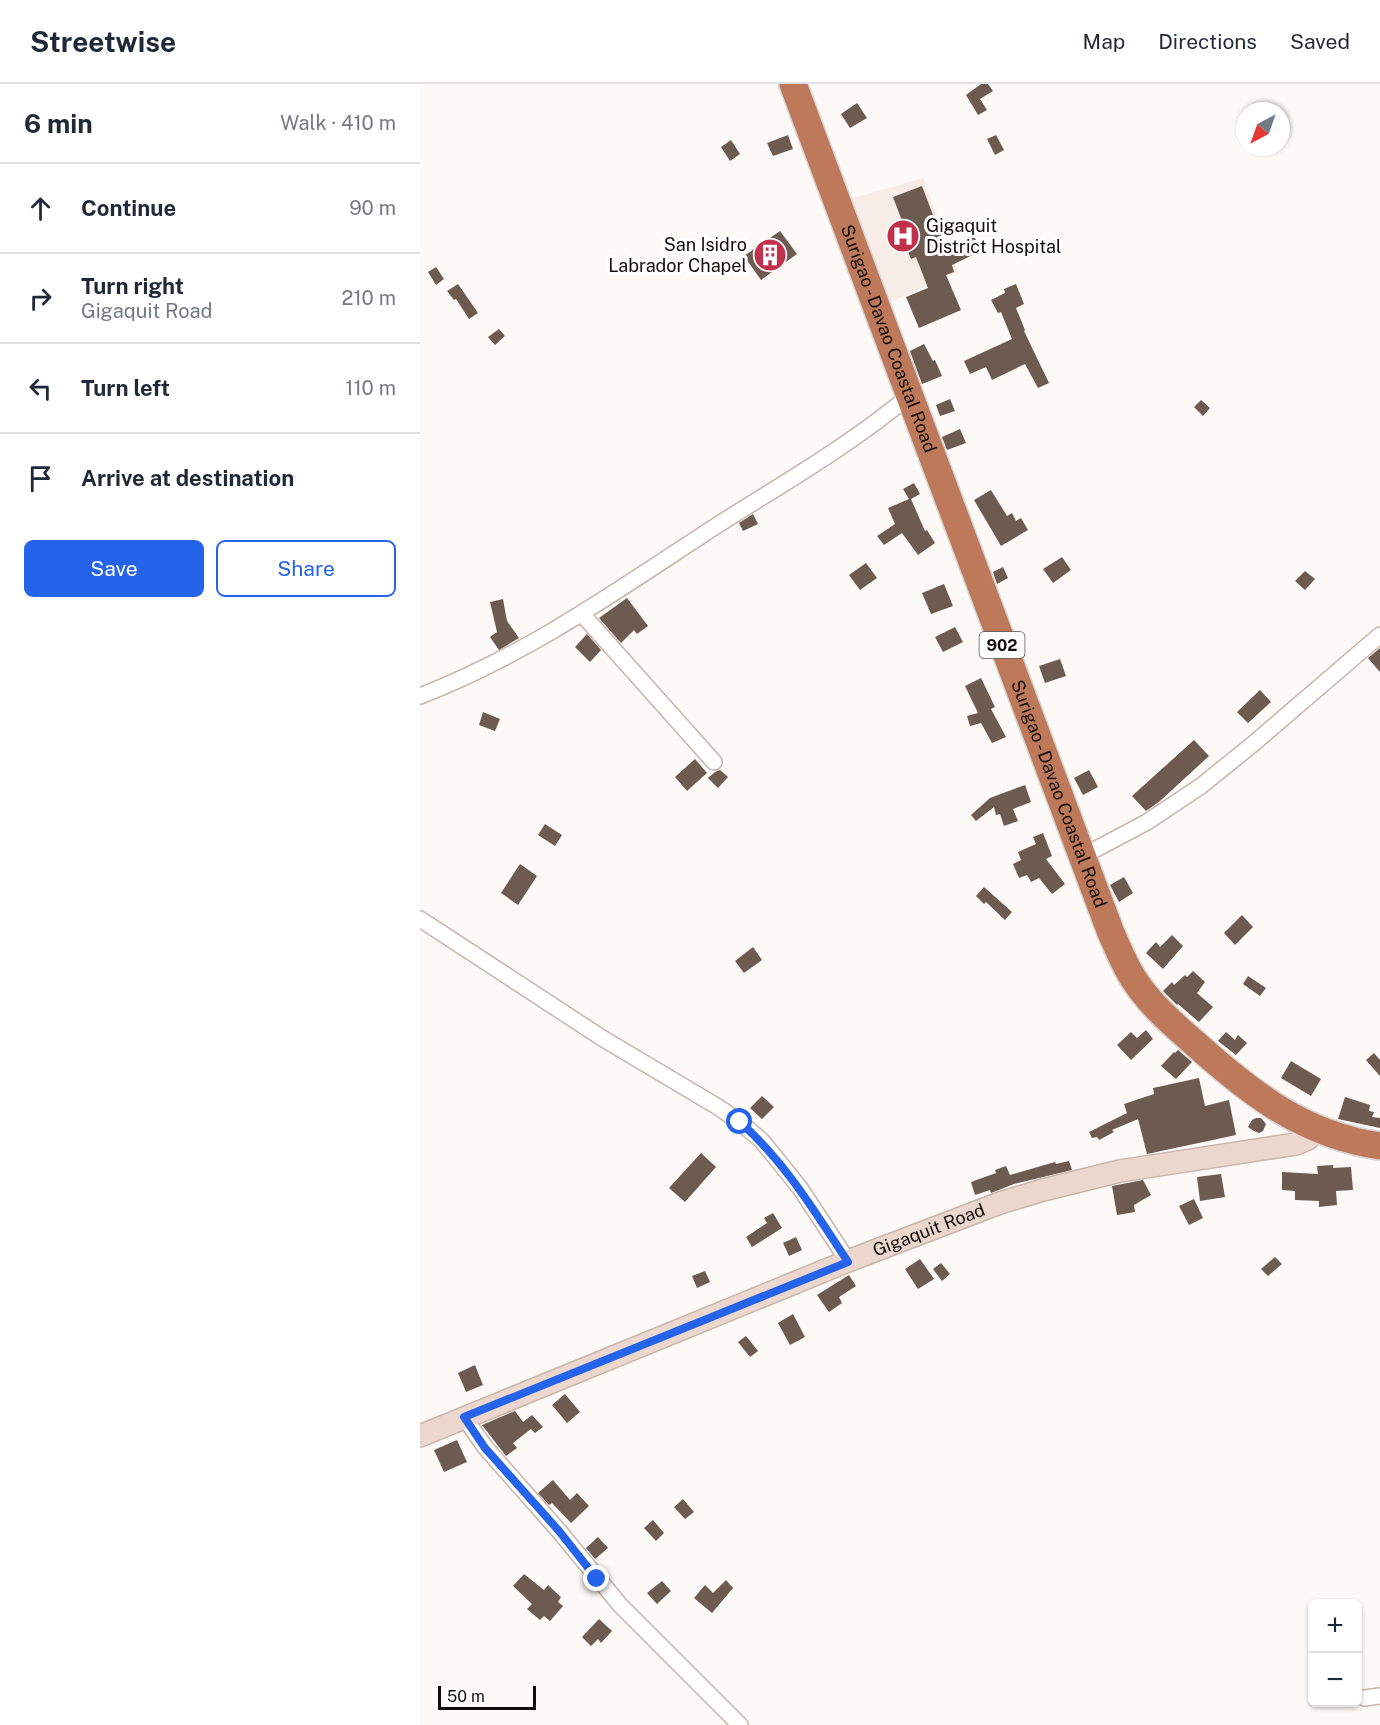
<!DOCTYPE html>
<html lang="en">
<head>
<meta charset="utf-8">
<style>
  :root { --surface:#fff; --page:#f6f6f7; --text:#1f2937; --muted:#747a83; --line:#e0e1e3; --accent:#2563eb }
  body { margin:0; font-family:"Public Sans",sans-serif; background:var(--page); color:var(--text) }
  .controls { position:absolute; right:18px; bottom:18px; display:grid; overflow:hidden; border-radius:9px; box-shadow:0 2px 4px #0004 }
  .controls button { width:54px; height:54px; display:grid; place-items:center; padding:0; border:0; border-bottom:2px solid var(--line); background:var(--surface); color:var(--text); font:30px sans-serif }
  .compass { position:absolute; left:816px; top:18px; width:54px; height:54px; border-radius:50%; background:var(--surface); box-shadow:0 2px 4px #0004; rotate:221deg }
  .scale { position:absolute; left:18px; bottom:15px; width:98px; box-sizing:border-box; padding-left:6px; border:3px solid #130d09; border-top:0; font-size:16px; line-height:21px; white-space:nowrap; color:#130d09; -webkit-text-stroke:4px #fff; paint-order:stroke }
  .stop { position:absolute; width:18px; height:18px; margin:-14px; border:4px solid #2563eb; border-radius:50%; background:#fff }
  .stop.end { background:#2563eb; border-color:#fff; box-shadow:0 2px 6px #0008 }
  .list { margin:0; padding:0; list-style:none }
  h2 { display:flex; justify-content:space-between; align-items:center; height:78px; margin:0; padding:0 24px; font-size:26px }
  h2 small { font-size:20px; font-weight:400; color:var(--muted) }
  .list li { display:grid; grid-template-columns:39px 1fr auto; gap:18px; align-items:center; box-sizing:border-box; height:90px; padding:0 24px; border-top:2px solid var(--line) }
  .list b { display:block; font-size:22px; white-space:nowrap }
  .list p { margin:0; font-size:20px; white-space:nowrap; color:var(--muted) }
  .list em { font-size:20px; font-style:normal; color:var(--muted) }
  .actions { display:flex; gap:12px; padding:18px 24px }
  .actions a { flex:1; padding:14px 0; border:2px solid var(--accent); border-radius:9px; text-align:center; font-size:21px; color:var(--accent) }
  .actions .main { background:var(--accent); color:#fff }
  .icon { flex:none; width:33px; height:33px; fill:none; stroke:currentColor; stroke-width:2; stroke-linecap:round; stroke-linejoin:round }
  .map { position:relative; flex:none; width:960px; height:1641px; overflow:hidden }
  header { display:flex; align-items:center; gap:36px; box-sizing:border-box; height:84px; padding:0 30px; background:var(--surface); border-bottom:2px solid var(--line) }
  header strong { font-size:28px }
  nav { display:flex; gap:33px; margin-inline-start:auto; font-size:21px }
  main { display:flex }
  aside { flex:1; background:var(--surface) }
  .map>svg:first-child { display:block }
  .built { fill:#f7ece6 }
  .building { fill:#6d5b52 }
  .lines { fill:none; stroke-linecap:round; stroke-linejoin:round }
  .street-casing { stroke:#c9b5aa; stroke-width:18 }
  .secondary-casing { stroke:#c9b5aa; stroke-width:24 }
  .highway-casing { stroke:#d5d3d3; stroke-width:30 }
  .street { stroke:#fff; stroke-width:15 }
  .secondary { stroke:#ecd7ce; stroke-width:21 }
  .highway { stroke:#be795a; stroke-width:27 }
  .route { stroke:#2563eb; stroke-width:8 }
  .labels { text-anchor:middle; stroke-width:6; stroke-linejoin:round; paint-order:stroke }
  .shield { fill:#fff; stroke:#5a5653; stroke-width:1.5 }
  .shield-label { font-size:16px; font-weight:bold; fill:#130d09 }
  .poi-label { font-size:18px; fill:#130d09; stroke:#fff; text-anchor:start }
  .street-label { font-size:18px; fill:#130d09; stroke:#fff }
</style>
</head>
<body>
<header>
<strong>Streetwise</strong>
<nav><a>Map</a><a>Directions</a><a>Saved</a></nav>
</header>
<main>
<aside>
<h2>6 min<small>Walk · 410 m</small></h2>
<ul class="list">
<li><svg class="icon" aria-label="ahead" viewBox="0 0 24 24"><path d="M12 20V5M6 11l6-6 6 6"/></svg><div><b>Continue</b></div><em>90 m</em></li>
<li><svg class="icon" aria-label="right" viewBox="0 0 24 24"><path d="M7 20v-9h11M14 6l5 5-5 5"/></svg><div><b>Turn right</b><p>Gigaquit Road</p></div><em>210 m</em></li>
<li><svg class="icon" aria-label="left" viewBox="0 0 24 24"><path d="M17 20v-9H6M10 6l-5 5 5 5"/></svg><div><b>Turn left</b></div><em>110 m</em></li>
<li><svg class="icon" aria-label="arrive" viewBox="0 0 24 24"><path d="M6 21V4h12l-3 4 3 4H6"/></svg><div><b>Arrive at destination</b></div></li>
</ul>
<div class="actions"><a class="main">Save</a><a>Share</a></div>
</aside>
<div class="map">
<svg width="960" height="1641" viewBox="0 0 960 1641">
  <rect width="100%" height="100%" fill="#fdf9f6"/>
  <path class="built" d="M 503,94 L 538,188 L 468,219 L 427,116 Z"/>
  <path class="building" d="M 561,0 L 568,0 L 573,7 L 560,15 L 567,26 L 558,31 L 546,11 Z
    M 437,19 L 447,34 L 430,44 L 421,30 Z
    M 368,51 L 373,65 L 353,72 L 347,59 Z
    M 576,51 L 584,66 L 575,71 L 567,55 Z
    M 311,56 L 320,70 L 310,77 L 301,63 Z
    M 502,102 L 526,165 L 554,152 L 561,167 L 532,181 L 534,188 L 526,191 L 541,226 L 499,244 L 486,213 L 508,204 L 496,173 L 491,175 L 485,160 L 490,158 L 473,113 Z
    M 360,147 L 377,170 L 341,196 L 324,172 Z
    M 16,183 L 24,195 L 16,201 L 8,188 Z
    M 38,200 L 58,229 L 49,235 L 36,215 L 34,216 L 27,207 Z
    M 596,200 L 604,220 L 596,224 L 605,246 L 604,247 L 629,299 L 618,304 L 605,280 L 572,296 L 566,283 L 550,290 L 544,277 L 592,255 L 581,228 L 578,229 L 571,216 L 585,209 L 584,205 Z
    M 79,245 L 85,252 L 75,261 L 68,253 Z
    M 504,260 L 513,277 L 515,276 L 522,292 L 502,300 L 490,267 Z
    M 530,315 L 535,327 L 520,332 L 516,321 Z
    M 781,316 L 790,324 L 783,332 L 774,323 Z
    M 540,345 L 546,359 L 527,366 L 522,353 Z
    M 494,399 L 500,410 L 491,415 L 505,447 L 507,446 L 515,459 L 498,471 L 482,449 L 464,461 L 457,452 L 475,440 L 468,424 L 489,415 L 483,405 Z
    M 571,406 L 587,432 L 592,429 L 596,437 L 601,434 L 608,446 L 581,462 L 554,416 Z
    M 333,430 L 338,440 L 323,447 L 319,439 Z
    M 642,473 L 651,486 L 633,499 L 623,485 Z
    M 446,479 L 457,494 L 440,506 L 429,491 Z
    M 583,483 L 588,494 L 577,500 L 573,488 Z
    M 885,487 L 895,495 L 885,506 L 875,497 Z
    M 524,500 L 533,522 L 511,530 L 502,509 Z
    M 207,514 L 228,542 L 217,550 L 214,546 L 201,559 L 179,534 Z
    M 83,515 L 87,537 L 99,554 L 79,566 L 70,553 L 77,548 L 70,518 Z
    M 535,543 L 543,558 L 523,568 L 515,553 Z
    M 167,550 L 181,566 L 170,578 L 155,563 Z
    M 960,564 L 960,588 L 948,574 Z
    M 640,575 L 646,592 L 625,599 L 619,582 Z
    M 561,594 L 575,623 L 571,625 L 586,653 L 572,659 L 561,639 L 550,642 L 547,632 L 558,629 L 545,602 Z
    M 840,606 L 851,618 L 828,639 L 817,628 Z
    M 63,628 L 80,635 L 75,647 L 59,641 Z
    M 774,656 L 789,672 L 740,717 L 726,727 L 712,712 Z
    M 275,675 L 287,689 L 267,707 L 255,693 Z
    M 300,686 L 308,693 L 298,704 L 288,694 L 295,688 Z
    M 669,686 L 678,703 L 663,711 L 654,694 Z
    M 605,701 L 611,718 L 593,725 L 598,737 L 584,742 L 580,730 L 576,731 L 574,723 L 556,737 L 551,731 L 570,714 Z
    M 125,740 L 142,751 L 135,762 L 118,751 Z
    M 623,749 L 632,772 L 626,775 L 645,800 L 632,810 L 619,794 L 611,798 L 607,791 L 599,794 L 593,780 L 601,776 L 598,768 L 616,760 L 613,753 Z
    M 100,780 L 117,792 L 98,821 L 81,809 Z
    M 704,793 L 713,809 L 699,818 L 690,801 Z
    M 564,803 L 592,828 L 585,836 L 566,818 L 564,820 L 556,812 Z
    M 822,831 L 833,843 L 815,861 L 804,849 Z
    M 752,851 L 763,862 L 743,885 L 726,869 L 736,858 L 740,863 Z
    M 333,863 L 342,876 L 324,889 L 315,877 Z
    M 773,887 L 785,898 L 777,909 L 793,923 L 779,938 L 758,920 L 757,921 L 743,907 L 752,898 L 754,901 L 765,891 L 767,893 Z
    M 828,892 L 846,904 L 840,912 L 823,900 Z
    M 726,946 L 733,955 L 711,976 L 697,961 L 711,948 L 717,954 Z
    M 806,948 L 815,956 L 818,951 L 827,959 L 816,971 L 798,957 Z
    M 758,966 L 772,978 L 756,995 L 741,982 L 754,968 L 755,969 Z
    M 954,969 L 960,976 L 960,992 L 946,976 Z
    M 871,977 L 901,995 L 891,1012 L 861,994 Z
    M 779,994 L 785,1022 L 809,1016 L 816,1051 L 727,1070 L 718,1035 L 692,1046 L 694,1048 L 679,1056 L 677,1053 L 672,1054 L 669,1048 L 707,1029 L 704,1020 L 734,1010 L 733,1004 Z
    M 342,1012 L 354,1023 L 342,1035 L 330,1024 Z
    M 925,1013 L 950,1021 L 949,1027 L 954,1028 L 952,1033 L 960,1034 L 960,1044 L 918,1035 Z
    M 836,1034 L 841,1034 L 846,1040 L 843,1047 L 839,1049 L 834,1047 L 828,1043 L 832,1036 Z
    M 281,1069 L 296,1083 L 265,1118 L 249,1104 Z
    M 649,1077 L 652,1086 L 594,1100 L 571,1109 L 570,1106 L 555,1111 L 551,1098 L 576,1089 L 575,1086 L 586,1082 L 590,1091 L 635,1078 L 636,1080 Z
    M 913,1081 L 913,1084 L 931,1083 L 933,1106 L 916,1107 L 917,1121 L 899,1123 L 899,1117 L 875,1116 L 875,1107 L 862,1106 L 862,1088 L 898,1090 L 897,1082 Z
    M 801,1090 L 805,1113 L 780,1117 L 777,1093 Z
    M 723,1096 L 731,1111 L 714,1121 L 715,1128 L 697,1131 L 692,1102 Z
    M 774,1115 L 783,1134 L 769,1141 L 759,1122 Z
    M 353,1129 L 362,1144 L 332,1163 L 326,1153 L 347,1139 L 344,1134 Z
    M 376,1153 L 382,1166 L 369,1172 L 363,1159 Z
    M 855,1173 L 862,1180 L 848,1192 L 841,1185 Z
    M 500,1175 L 514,1195 L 498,1205 L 485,1185 Z
    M 521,1179 L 530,1190 L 522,1197 L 513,1185 Z
    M 285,1187 L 290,1198 L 277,1204 L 272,1192 Z
    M 429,1191 L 436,1202 L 419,1213 L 422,1219 L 409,1228 L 397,1211 Z
    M 373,1230 L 385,1253 L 370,1261 L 358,1239 Z
    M 326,1252 L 338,1267 L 330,1273 L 318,1258 Z
    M 55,1281 L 63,1301 L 46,1308 L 38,1289 Z
    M 145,1310 L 160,1328 L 147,1339 L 132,1321 Z
    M 95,1327 L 103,1338 L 112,1331 L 123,1343 L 115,1349 L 111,1345 L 93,1359 L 97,1364 L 86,1372 L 62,1341 Z
    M 37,1356 L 47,1378 L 24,1388 L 14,1366 Z
    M 133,1396 L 150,1416 L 157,1409 L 169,1422 L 151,1439 L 132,1419 L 129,1421 L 118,1409 Z
    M 263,1415 L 274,1428 L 265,1435 L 254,1423 Z
    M 233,1436 L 244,1449 L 236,1457 L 224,1444 Z
    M 178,1453 L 188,1464 L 175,1475 L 166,1464 Z
    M 104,1490 L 124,1506 L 128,1501 L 141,1513 L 138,1518 L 143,1522 L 130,1537 L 124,1532 L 120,1536 L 107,1525 L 112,1520 L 93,1502 Z
    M 306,1496 L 313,1504 L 292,1529 L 274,1514 L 285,1501 L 293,1509 Z
    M 242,1497 L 251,1507 L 237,1520 L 227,1509 Z
    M 179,1535 L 192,1547 L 181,1559 L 178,1555 L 171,1562 L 162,1553 Z"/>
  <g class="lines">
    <g class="street-casing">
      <path id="street" d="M 162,530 L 294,678
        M 0,612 C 107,571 201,504 296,442 C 362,400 429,362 489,312
        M 663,772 L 727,738 L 781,702 L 833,660 L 960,551
        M 0,835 L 182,954 L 298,1023 L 320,1038 L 342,1057 L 380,1104 L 428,1177
        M 44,1333 L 65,1363 L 139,1447 L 200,1521 L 320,1641
        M 945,1614 L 960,1612"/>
    </g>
    <g class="secondary-casing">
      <g id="secondary">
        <path id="s1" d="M 0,1352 L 428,1177 L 580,1119 L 623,1106 L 700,1087 L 876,1060 L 888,1055 L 897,1045"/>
      </g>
    </g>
    <g class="highway-casing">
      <g id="highway">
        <path id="s2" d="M 373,0 L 691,849 C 698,864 704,880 713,894 C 730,921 755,942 779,963 C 834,1012 885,1051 960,1062"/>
      </g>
    </g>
    <use href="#street" class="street"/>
    <use href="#secondary" class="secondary"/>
    <use href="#highway" class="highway"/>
  </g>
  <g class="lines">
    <path class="route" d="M 177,1495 L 139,1447 L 65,1364 L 44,1333 L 428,1178 C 395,1128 365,1078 320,1038"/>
  </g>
  <defs>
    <g id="hospital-disc" transform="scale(1.725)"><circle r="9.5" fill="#c2314c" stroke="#fff"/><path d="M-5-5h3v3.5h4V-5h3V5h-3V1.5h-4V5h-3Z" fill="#fff"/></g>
    <g id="building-disc" transform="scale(1.725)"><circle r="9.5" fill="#c2314c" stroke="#fff"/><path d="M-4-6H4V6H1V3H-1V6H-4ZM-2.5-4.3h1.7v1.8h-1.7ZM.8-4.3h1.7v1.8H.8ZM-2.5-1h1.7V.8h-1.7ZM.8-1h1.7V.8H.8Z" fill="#fff"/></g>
  </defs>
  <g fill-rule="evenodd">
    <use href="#hospital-disc" x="483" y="152"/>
    <use href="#building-disc" x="350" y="171"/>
  </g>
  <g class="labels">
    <rect class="shield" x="559.5" y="548" width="45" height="26" rx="4.5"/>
    <g class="shield-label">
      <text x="582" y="567">902</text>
    </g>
    <g class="poi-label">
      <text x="506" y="148">Gigaquit<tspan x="506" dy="21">District Hospital</tspan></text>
      <text x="327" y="167" text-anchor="end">San Isidro<tspan x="327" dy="21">Labrador Chapel</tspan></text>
    </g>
    <g class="street-label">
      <text dy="6" stroke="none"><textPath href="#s2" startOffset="272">Surigao - Davao Coastal Road</textPath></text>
      <text dy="6" stroke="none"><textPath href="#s2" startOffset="758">Surigao - Davao Coastal Road</textPath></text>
      <text dy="6" stroke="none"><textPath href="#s1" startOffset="549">Gigaquit Road</textPath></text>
    </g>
  </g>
</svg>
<div class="controls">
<button>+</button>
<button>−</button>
</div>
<svg class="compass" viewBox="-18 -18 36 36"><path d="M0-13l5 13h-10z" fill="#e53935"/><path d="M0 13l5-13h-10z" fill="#747a83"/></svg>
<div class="scale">50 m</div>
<div class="stop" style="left:320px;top:1038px"></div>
<div class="stop end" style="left:177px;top:1495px"></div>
</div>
</main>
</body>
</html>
